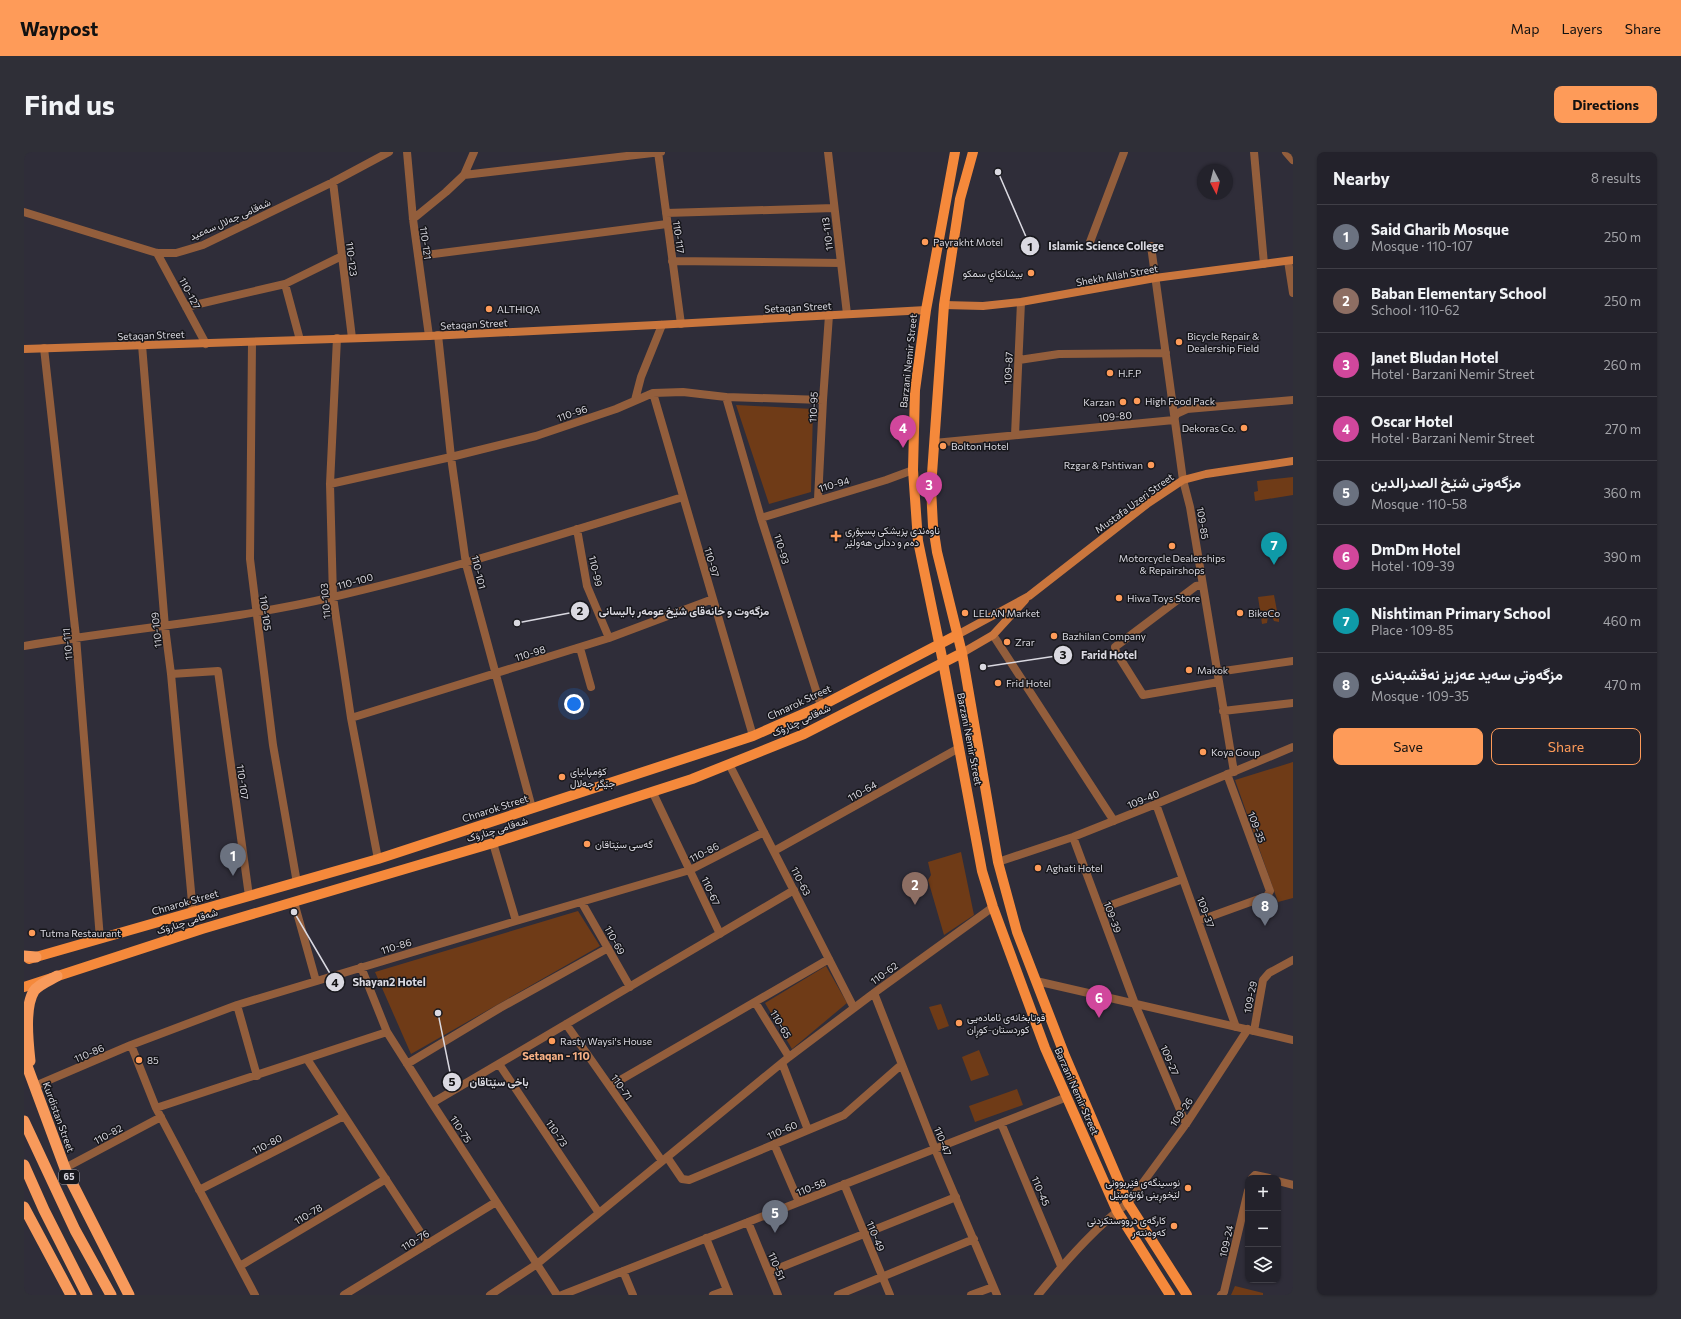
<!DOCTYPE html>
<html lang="en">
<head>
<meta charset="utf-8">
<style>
  :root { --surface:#23222b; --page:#2f2f37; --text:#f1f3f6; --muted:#a3a4a9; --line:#403f47; --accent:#fe9b59 }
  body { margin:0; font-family:Commissioner,Vazirmatn,sans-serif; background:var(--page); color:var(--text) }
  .controls { position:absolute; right:12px; bottom:12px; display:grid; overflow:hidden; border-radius:8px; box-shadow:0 1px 3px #0004 }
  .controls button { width:36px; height:36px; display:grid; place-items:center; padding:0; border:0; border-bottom:1px solid var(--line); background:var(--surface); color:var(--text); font:20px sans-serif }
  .compass { position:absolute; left:1173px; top:12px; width:36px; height:36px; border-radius:50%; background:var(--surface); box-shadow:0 1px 3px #0004; rotate:173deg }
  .you { position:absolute; left:550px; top:552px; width:14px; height:14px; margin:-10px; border:3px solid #fff; border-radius:50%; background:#1a73e8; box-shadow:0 0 0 6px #1a73e833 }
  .badge { display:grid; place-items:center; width:26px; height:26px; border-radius:50%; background:var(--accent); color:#fff; font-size:13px; font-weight:700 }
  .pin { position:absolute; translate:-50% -33px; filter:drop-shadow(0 1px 2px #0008) }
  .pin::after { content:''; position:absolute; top:21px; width:14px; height:12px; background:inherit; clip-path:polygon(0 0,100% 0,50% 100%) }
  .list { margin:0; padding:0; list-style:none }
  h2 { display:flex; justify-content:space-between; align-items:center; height:52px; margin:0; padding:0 16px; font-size:17px }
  h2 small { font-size:13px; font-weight:400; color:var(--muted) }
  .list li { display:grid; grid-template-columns:26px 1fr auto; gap:12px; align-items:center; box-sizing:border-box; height:64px; padding:0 16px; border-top:1px solid var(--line) }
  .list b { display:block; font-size:15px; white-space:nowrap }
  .list p { margin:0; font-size:13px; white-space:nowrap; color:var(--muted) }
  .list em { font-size:13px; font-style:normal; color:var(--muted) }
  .actions { display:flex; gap:8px; padding:12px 16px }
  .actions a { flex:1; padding:9px 0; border:1px solid var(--accent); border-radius:8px; text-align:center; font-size:14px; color:var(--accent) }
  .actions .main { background:var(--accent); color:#111 }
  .icon { flex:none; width:22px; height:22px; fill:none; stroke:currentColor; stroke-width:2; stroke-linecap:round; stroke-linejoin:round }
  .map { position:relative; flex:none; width:1269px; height:1143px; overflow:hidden; border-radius:8px }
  header { display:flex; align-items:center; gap:24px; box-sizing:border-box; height:56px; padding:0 20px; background:var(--accent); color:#111 }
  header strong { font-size:19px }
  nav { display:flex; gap:22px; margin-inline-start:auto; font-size:14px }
  .intro { display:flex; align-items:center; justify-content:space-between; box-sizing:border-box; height:96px; padding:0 24px }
  h1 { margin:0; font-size:28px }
  .button { padding:10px 18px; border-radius:8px; background:var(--accent); color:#111; font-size:14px; font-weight:700 }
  main { display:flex; gap:24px; padding:0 24px }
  aside { flex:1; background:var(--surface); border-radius:8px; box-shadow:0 1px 3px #0004 }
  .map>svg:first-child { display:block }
  .green { fill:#6f3b17 }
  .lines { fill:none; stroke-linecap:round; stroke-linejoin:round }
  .minor { stroke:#935e3c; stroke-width:8 }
  .tertiary { stroke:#935e3c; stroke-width:8 }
  .secondary { stroke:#ca763d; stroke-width:8 }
  .primary { stroke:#f5893b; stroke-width:10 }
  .trunk { stroke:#f89a5b; stroke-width:11 }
  .poi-dot { fill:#fe9b59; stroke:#17171c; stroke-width:1.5 }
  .labels { text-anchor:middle; stroke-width:3; stroke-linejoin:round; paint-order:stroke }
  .shield { fill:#17171c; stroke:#a09fa6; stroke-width:1 }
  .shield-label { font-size:9px; font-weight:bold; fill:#dad9e1 }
  .street-label { font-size:10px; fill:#dad9e1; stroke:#17171c }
  .poi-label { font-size:10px; fill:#dad9e1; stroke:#17171c; text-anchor:start }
  .neighbourhood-label { font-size:11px; font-weight:bold; fill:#f7b186; stroke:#17171c }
  .leader { fill:none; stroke:#dad9e1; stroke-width:1.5 }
  .callout-dot { fill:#dad9e1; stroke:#17171c; stroke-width:1.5 }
  .mark-label { font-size:12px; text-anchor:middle; font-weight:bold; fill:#111 }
  .callout-label { font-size:11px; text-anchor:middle; font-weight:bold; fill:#dad9e1; stroke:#17171c; stroke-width:3; stroke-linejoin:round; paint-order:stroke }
</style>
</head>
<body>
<header>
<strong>Waypost</strong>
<nav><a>Map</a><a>Layers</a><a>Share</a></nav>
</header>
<div class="intro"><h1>Find us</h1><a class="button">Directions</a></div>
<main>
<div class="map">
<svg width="1269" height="1143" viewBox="0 0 1269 1143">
  <rect width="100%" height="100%" fill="#2f2d39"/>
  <path class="green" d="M 712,253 L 789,257 L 787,340 L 745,352 Z
    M 1269,325 L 1269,343 L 1231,349 L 1230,340 L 1234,339 L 1233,329 Z
    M 1250,443 L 1253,459 L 1255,459 L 1255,470 L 1250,469 L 1248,464 L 1244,464 L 1243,471 L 1238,472 L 1234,445 Z
    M 1269,610 L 1269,746 L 1254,750 L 1211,628 Z
    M 937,700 L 950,763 L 920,783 L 904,728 L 907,723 L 904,710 Z
    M 554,759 L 576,794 L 387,902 L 351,820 Z
    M 802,814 L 823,851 L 768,897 L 741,851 Z
    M 917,852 L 925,874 L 914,878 L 905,855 Z
    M 955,898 L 965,923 L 947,929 L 938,905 Z
    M 993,937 L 999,953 L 951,970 L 945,954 Z
    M 1211,1134 L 1239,1141 L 1239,1143 L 1207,1143 Z"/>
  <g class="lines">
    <path class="minor" d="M 383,0 L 389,67 L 405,184
      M 634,0 L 657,172
      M 804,0 L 823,162
      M 1230,0 L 1240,112
      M 1262,0 L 1269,8
      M 440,23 L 637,0
      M 309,30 L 328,186
      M 0,60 L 133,101 L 152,101 L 179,93 L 309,30 L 365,0
      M 642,61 L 810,56
      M 389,67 L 422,40 L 440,23 L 450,0
      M 1066,90 L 1100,0
      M 1127,94 L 1159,328 L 1166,355 L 1210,620
      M 133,101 L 182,192
      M 394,104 L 643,72
      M 648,109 L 817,111
      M 1264,109 L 1269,141
      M 261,132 L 276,188
      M 162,155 L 261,132 L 318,104
      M 414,183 L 427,305 L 442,412 L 508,656
      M 313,186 L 306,332 L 309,445 L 327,566 L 354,707
      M 228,190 L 226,407 L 249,593 L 273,731
      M 118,193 L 141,475 L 147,522 L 169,761
      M 20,196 L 52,485 L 76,787
      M 995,208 L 1035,202 L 1142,201
      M 629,241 L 729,584
      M 702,245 L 737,366 L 797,554
      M 611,248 L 617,225 L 638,173
      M 991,283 L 997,150
      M 910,291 L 1150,268 L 1152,262 L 1163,257 L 1269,248
      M 306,332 L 427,305 L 512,284 L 592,257 L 629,241 L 659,240 L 702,245 L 799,248
      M 794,347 L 799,248 L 805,163
      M 737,366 L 862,328 L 889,318
      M 553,377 L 563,434 L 585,486
      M 1178,433 L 1172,434 L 1091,495 L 1092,500 L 1119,543 L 1195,530
      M 969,483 L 1090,669
      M 0,494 C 103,476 207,469 309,445 C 427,418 543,380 659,345
      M 556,496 L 567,535
      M 1193,520 L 1269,509
      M 147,522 L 194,519 L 225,744
      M 1199,559 L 1269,551
      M 327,566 L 585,486 L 689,447
      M 705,612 L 830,856
      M 629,641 L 696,782
      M 1132,652 L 1212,875
      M 1049,685 L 1111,852 L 1162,972
      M 469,691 L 492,769
      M 750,699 L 935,596
      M 974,710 L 1049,685 L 1132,652 L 1269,595
      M 270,750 L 292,829
      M 558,751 L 606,835
      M 1076,757 L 1159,727
      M 1174,769 L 1243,744 L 1246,739 L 1203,622
      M 337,815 L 363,880 L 408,951 L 533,1143
      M 850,841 L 911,997 L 973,1143
      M 731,850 L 765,905
      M 213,853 L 233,924
      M 542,872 L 638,1009
      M 1230,879 L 1239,828 L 1245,821 L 1269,808
      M 107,893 L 132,956 L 231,1143
      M 283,907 L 404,1092
      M 758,911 L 784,978
      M 383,912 L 476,856 L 584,796
      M 475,912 L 575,1061
      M 11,934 L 107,893 L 213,853 L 492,769 L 666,718 L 740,680
      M 586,934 L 805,807
      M 408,951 L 770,738
      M 132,956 L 363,880
      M 977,971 L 1037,1114
      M 750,992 L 775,1050
      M 643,1005 L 658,1027 L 665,1028 L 820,963 L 877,913
      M 41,1016 L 137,965
      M 1228,1026 L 1231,1023 L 1245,1026
      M 1254,1029 L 1269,1033
      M 820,1032 L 866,1143
      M 175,1038 L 320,964
      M 1104,1051 L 1162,972 L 1224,877
      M 724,1070 L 754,1143
      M 682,1086 L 705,1143
      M 216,1114 L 362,1027
      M 599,1119 L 609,1143
      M 745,1120 L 932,1045
      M 320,1143 L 472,1050
      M 466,1143 L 513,1112 L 765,905 L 850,841 L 969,755
      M 538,1143 L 1043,945
      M 689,1143 L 703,1138
      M 814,1143 L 950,1087
      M 947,1143 L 969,1135
      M 1197,1143 L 1200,1140 L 1224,1039"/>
    <path class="tertiary" d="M 1012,829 L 1269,888
      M 1014,1143 C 1040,1111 1071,1075 1104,1051"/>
    <path class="secondary" d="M 920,153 L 959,154 L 997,150 L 1131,126 L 1269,108
      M 0,197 L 405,184 L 632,173 L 902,158
      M 933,483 L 1005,444 L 1123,352 L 1159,328 L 1182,322 L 1269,309
      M 938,501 L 969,483 L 1001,448"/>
    <path class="primary" d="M 931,0 L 902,158 L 891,238 L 889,318 L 894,389 L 919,510 L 958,719 L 969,755 L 1021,896 L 1093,1059 L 1146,1143
      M 949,0 L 936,47 L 920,153 L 907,336 L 909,374 L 913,400 L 938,501 L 974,710 L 993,780 L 1041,904 L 1104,1051 L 1163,1143
      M 5,807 L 354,707 L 729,584 L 797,554 L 933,483
      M 0,835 L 178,777 L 469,691 L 668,627 L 780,582 L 938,501"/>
    <path class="trunk" d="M 0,804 L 12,805
      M 0,901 L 3,914 L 42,1019 L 105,1143
      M 6,909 C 4,890 0,855 10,839 C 14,833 26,828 33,824
      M 0,969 L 51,1078 L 87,1143
      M 0,1013 L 20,1058 L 63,1143
      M 0,1055 L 47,1143"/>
  </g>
  <g class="poi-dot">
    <circle cx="901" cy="90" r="4"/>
    <circle cx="1007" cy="121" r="4"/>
    <circle cx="465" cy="157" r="4"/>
    <circle cx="1155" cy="190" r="4"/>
    <circle cx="1086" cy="221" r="4"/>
    <circle cx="1113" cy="249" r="4"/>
    <circle cx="1099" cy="250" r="4"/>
    <circle cx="1220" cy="276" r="4"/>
    <circle cx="919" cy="294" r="4"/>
    <circle cx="1127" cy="313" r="4"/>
    <path d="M810 378h4v4h4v4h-4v4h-4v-4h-4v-4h4z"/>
    <circle cx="1148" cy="394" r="4"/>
    <circle cx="1095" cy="446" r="4"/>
    <circle cx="941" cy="461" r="4"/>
    <circle cx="1216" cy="461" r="4"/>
    <circle cx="1030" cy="484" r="4"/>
    <circle cx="983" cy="490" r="4"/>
    <circle cx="1165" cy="518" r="4"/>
    <circle cx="974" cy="531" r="4"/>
    <circle cx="1179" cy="600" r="4"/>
    <circle cx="538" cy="625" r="4"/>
    <circle cx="563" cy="692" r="4"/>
    <circle cx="1014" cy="716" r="4"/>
    <circle cx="8" cy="781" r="4"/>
    <circle cx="935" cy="871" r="4"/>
    <circle cx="528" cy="889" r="4"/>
    <circle cx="115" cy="908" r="4"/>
    <circle cx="1164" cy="1036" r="4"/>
    <circle cx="1150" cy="1074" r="4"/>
  </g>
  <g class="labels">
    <rect class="shield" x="35" y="1018" width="20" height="14" rx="3"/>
    <g class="shield-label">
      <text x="45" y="1028">65</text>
    </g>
    <g class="street-label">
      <text transform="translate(206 67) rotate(-24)" y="4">شەقامی جەلال سەعید</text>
      <text transform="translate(803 82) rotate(-97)" y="4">110-113</text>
      <text transform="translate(655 85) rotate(82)" y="4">110-117</text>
      <text transform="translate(402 91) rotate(82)" y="4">110-121</text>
      <text transform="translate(328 107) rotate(83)" y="4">110-123</text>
      <text transform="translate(1093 123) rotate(-10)" y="4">Shekh Allah Street</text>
      <text transform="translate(166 141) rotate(62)" y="4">110-127</text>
      <text transform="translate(774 155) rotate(-3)" y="4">Setaqan Street</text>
      <text transform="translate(450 172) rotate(-3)" y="4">Setaqan Street</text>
      <text transform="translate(127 183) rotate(-2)" y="4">Setaqan Street</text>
      <text transform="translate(884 209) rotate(-84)" y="4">Barzani Nemir Street</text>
      <text transform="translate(984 216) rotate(-87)" y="4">109-87</text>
      <text transform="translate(789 255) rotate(-87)" y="4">110-95</text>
      <text transform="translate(548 261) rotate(-19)" y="4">110-96</text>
      <text transform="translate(1091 264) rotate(-5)" y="4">109-80</text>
      <text transform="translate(810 332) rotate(-16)" y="4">110-94</text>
      <text transform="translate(1110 351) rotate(-36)" y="4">Mustafa Uzeri Street</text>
      <text transform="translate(1179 371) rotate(81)" y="4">109-85</text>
      <text transform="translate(758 397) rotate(73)" y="4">110-93</text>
      <text transform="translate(688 410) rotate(74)" y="4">110-97</text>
      <text transform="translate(572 419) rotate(77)" y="4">110-99</text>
      <text transform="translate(455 420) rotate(77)" y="4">110-101</text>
      <text transform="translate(331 429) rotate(-15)" y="4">110-100</text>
      <text transform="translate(301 449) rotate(-95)" y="4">110-103</text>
      <text transform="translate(242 461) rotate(83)" y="4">110-105</text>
      <text transform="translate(132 478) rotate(-96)" y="4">110-109</text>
      <text transform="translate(43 492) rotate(-95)" y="4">110-111</text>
      <text transform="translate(506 501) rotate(-17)" y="4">110-98</text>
      <text transform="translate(775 550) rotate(-25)" y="4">Chnarok Street</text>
      <text transform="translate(777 568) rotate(-25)" y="4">شەقامی چنارۆک</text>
      <text transform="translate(946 587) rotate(79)" y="4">Barzani Nemir Street</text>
      <text transform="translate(219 630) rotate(82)" y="4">110-107</text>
      <text transform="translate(838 639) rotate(-29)" y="4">110-64</text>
      <text transform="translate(1119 647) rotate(-22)" y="4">109-40</text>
      <text transform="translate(471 656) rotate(-18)" y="4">Chnarok Street</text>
      <text transform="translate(1233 675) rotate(69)" y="4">109-35</text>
      <text transform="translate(473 677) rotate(-17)" y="4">شەقامی چنارۆک</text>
      <text transform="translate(680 700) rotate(-27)" y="4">110-86</text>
      <text transform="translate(777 729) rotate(63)" y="4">110-63</text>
      <text transform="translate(687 739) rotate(65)" y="4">110-67</text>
      <text transform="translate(161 750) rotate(-16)" y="4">Chnarok Street</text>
      <text transform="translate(1182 760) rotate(70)" y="4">109-37</text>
      <text transform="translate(1089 765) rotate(70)" y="4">109-39</text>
      <text transform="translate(163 769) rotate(-18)" y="4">شەقامی چنارۆک</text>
      <text transform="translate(591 788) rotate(61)" y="4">110-69</text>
      <text transform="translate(372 794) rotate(-17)" y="4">110-86</text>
      <text transform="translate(860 821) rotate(-36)" y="4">110-62</text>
      <text transform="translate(1226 845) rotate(-79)" y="4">109-29</text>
      <text transform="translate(757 872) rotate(59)" y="4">110-65</text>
      <text transform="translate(65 901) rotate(-23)" y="4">110-86</text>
      <text transform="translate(1146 908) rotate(67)" y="4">109-27</text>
      <text transform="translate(598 935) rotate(55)" y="4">110-71</text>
      <text transform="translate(1053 939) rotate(66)" y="4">Barzani Nemir Street</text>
      <text transform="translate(1157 960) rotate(-56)" y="4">109-26</text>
      <text transform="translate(35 965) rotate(70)" y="4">Kurdistan Street</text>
      <text transform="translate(437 977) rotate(57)" y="4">110-75</text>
      <text transform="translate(758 978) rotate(-23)" y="4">110-60</text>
      <text transform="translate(533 981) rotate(56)" y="4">110-73</text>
      <text transform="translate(84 982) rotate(-28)" y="4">110-82</text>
      <text transform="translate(919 989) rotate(68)" y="4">110-47</text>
      <text transform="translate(243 992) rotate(-27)" y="4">110-80</text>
      <text transform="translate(787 1035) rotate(-21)" y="4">110-58</text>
      <text transform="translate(1017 1039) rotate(67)" y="4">110-45</text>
      <text transform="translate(284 1062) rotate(-31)" y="4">110-78</text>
      <text transform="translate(852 1084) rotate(67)" y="4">110-49</text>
      <text transform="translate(391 1088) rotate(-31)" y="4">110-76</text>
      <text transform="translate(1202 1089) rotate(-77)" y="4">109-24</text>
      <text transform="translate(753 1114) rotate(68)" y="4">110-51</text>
    </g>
    <g class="poi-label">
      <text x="909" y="94">Payrakht Motel</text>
      <text x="999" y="125" text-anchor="end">بيشانكاي سمكو</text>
      <text x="473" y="161">ALTHIQA</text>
      <text x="1163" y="188">Bicycle Repair &amp;<tspan x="1163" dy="12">Dealership Field</tspan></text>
      <text x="1094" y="225">H.F.P</text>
      <text x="1121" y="253">High Food Pack</text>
      <text x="1091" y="254" text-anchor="end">Karzan</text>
      <text x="1212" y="280" text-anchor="end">Dekoras Co.</text>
      <text x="927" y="298">Bolton Hotel</text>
      <text x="1119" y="317" text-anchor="end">Rzgar &amp; Pshtiwan</text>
      <text x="821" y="382">ناوەندی پزیشکی پسپۆڕی<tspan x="821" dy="12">دەم و ددانی هەولێر</tspan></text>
      <text x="1148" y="410" text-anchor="middle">Motorcycle Dealerships<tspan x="1148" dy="12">&amp; Repairshops</tspan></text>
      <text x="1103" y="450">Hiwa Toys Store</text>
      <text x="949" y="465">LELAN Market</text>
      <text x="1224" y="465">BikeCo</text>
      <text x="1038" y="488">Bazhilan Company</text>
      <text x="991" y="494">Zrar</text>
      <text x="1173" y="522">Makok</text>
      <text x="982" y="535">Frid Hotel</text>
      <text x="1187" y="604">Koya Goup</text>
      <text x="546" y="623">کۆمپانیای<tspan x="546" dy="12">جێگر جەلال</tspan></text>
      <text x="571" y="696">گەسی سێتاقان</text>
      <text x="1022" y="720">Aghati Hotel</text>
      <text x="16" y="785">Tutma Restaurant</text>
      <text x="943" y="869">قوتابخانەی ئامادەیی<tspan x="943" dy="12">کوردستان-کوڕان</tspan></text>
      <text x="536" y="893">Rasty Waysi's House</text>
      <text x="123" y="912">85</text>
      <text x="1156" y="1034" text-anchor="end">نوسینگەی فێربوونی<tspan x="1156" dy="12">لێخوڕینی ئۆتۆمبێل</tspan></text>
      <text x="1142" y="1072" text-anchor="end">کارگەی درووستکردنی<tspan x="1142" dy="12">کەوەنتەر</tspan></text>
    </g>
    <g class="neighbourhood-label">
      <text x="532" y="908">Setaqan - 110</text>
    </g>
  </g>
  <path class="leader" d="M974 20L1006 94M493 471L556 459M959 515L1039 503M270 760L311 830M414 861L428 930"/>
  <g class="callout-dot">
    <circle cx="974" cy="20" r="4"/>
    <circle cx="493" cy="471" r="4"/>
    <circle cx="959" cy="515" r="4"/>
    <circle cx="270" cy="760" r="4"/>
    <circle cx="414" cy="861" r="4"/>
    <circle cx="1006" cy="94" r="10"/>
    <circle cx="556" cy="459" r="10"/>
    <circle cx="1039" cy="503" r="10"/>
    <circle cx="311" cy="830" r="10"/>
    <circle cx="428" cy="930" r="10"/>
  </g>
  <g class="mark-label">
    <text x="1006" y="99">1</text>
    <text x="556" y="463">2</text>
    <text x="1039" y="507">3</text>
    <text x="311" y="835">4</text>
    <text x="428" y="934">5</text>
  </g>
  <g class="callout-label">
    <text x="1082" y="98">Islamic Science College</text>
    <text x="660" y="463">مزگەوت و خانەقای شێخ عومەر بالیسانی</text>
    <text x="1085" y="507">Farid Hotel</text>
    <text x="365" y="834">Shayan2 Hotel</text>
    <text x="475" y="934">باخی سێتاقان</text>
  </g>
</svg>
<div class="controls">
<button>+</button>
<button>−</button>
<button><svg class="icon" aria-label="layers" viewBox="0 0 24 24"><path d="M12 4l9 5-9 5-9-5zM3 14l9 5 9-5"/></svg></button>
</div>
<svg class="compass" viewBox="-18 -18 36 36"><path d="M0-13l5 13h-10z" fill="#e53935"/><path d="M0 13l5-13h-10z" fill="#a3a4a9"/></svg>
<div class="you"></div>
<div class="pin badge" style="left:209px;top:724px;background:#6b7280">1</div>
<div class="pin badge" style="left:891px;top:753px;background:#8d6e63">2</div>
<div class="pin badge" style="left:905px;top:353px;background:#d1479c">3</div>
<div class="pin badge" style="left:879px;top:296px;background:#d1479c">4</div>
<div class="pin badge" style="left:751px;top:1081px;background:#6b7280">5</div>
<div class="pin badge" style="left:1075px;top:866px;background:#d1479c">6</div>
<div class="pin badge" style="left:1250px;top:413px;background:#0f9aa8">7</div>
<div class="pin badge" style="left:1241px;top:774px;background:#6b7280">8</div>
</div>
<aside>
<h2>Nearby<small>8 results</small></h2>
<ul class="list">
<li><span class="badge" style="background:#6b7280">1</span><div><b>Said Gharib Mosque</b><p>Mosque · 110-107</p></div><em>250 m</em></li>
<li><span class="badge" style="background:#8d6e63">2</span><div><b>Baban Elementary School</b><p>School · 110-62</p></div><em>250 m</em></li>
<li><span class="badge" style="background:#d1479c">3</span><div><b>Janet Bludan Hotel</b><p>Hotel · Barzani Nemir Street</p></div><em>260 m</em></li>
<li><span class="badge" style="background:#d1479c">4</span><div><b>Oscar Hotel</b><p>Hotel · Barzani Nemir Street</p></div><em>270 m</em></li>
<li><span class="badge" style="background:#6b7280">5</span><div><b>مزگەوتی شێخ الصدرالدين</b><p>Mosque · 110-58</p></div><em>360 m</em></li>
<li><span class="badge" style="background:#d1479c">6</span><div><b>DmDm Hotel</b><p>Hotel · 109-39</p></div><em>390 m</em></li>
<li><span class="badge" style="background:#0f9aa8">7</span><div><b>Nishtiman Primary School</b><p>Place · 109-85</p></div><em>460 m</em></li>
<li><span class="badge" style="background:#6b7280">8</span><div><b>مزگەوتی سەید عەزیز نەقشبەندی</b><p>Mosque · 109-35</p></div><em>470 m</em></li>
</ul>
<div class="actions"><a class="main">Save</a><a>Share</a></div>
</aside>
</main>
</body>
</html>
